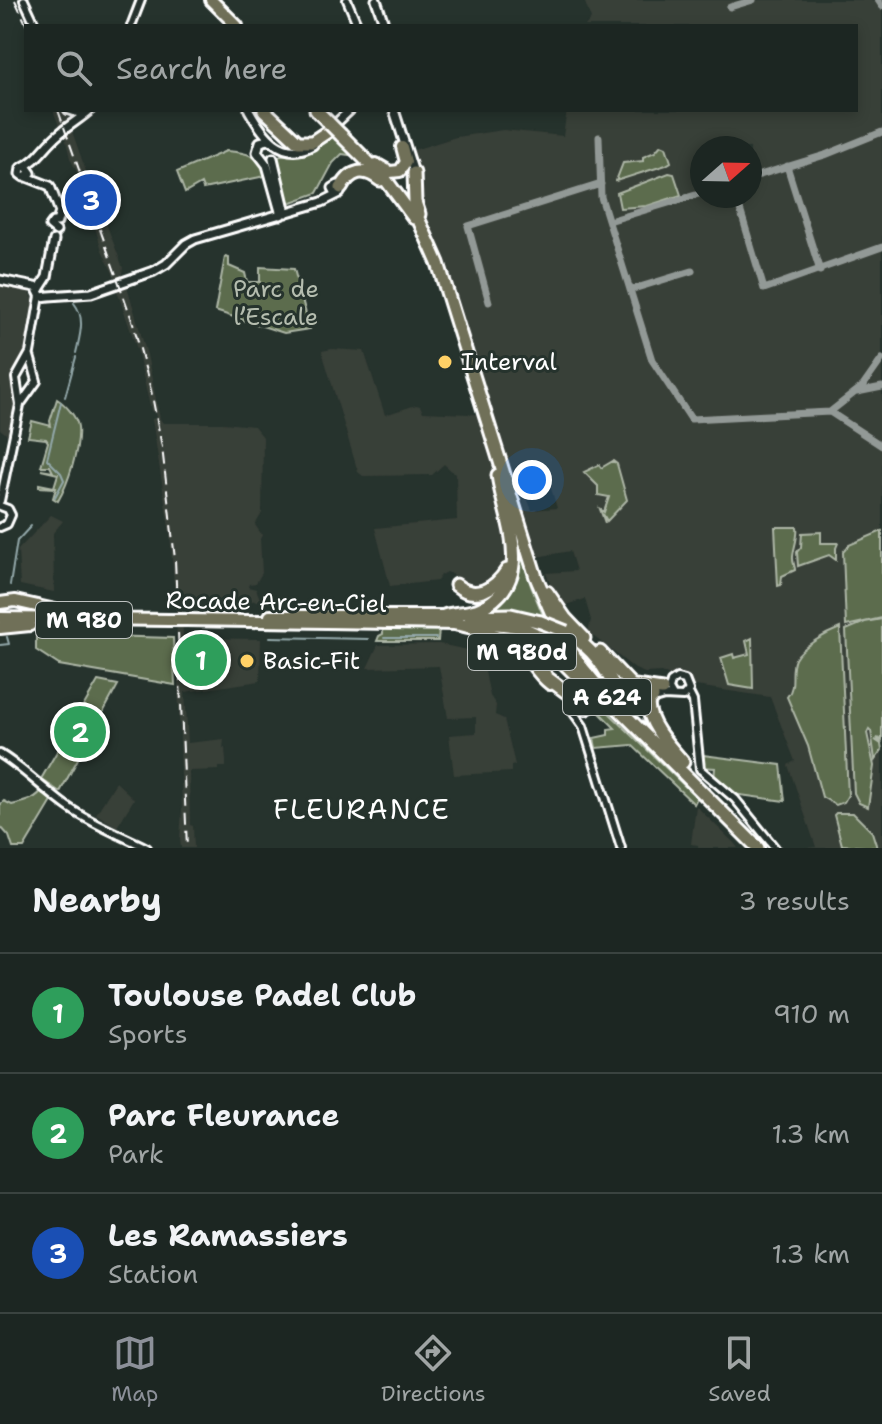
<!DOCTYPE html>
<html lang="en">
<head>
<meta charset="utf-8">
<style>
  :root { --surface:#1c2622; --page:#252e2a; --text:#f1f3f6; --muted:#a0a5a5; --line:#3a4340; --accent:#8c9099 }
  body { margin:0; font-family:"Shantell Sans",sans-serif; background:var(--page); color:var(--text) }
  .compass { position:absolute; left:690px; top:136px; width:72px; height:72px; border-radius:50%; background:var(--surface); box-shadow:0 4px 12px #0003; rotate:70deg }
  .you { position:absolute; left:532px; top:480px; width:28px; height:28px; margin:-20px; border:6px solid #fff; border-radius:50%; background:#1a73e8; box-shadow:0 0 0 12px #1a73e833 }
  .badge { display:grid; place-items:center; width:52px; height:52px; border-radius:50%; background:var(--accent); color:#fff; font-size:26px; font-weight:700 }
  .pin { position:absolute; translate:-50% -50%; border:4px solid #fff; box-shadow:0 2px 8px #0006 }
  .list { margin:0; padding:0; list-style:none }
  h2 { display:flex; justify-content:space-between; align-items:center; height:104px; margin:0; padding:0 32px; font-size:34px }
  h2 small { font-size:26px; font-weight:400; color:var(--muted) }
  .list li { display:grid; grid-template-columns:52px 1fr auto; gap:24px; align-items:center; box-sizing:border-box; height:120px; padding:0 32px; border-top:2px solid var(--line) }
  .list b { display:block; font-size:30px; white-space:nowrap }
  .list p { margin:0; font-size:26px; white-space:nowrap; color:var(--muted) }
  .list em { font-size:26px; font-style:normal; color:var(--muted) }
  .icon { flex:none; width:44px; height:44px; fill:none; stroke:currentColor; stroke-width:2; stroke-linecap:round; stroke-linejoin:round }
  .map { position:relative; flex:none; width:882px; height:848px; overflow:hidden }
  .search { position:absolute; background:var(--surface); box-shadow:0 4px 12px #0003; left:24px; right:24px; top:24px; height:88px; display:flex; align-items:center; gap:20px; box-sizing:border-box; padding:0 28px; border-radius:0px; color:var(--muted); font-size:30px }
  .sheet { height:464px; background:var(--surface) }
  nav { display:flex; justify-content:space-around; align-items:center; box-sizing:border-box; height:112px; border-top:2px solid var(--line); background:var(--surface); font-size:22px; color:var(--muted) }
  nav a { display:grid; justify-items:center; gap:4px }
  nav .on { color:var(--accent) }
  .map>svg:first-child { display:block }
  .built { fill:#393f38; fill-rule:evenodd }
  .green { fill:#5b6c4e; stroke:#adb6a6; stroke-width:2 }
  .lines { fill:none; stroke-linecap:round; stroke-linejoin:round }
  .stream { stroke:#93a8aa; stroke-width:2 }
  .taxiway { stroke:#929996; stroke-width:7 }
  .tertiary-casing { stroke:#fff; stroke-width:12 }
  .secondary-casing { stroke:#fff; stroke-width:13 }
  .trunk-casing { stroke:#fff; stroke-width:16 }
  .motorway-casing { stroke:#fff; stroke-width:17 }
  .tertiary { stroke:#26332d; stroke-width:6 }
  .secondary { stroke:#26332d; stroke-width:7 }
  .trunk { stroke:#706f59; stroke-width:10 }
  .motorway { stroke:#706f59; stroke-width:11 }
  .rail { stroke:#fff; stroke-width:2; stroke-dasharray:12 6; stroke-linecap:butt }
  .tertiary-bridge-casing { stroke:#fff; stroke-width:12; stroke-linecap:butt }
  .trunk-bridge-casing { stroke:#fff; stroke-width:16; stroke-linecap:butt }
  .motorway-bridge-casing { stroke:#fff; stroke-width:17; stroke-linecap:butt }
  .tertiary-bridge { stroke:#26332d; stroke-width:6 }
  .trunk-bridge { stroke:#706f59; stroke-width:10 }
  .motorway-bridge { stroke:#706f59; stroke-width:11 }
  .poi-dot { fill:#ffd166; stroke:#26332d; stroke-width:3 }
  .labels { text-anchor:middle; stroke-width:6; stroke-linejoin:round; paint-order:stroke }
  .shield { fill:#26332d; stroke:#bec2c0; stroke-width:2 }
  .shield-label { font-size:22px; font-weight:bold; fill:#fff }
  .park-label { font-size:24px; fill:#b5bdaf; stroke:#26332d }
  .poi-label { font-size:24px; fill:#fff; stroke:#26332d; text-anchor:start }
  .street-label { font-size:24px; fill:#fff; stroke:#26332d }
  .quarter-label { font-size:28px; letter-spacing:2px; fill:#fff; stroke:#26332d }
</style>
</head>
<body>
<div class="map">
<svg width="882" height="848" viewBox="0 0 882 848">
  <rect width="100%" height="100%" fill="#26332d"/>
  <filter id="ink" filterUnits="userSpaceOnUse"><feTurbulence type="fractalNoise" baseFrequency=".0125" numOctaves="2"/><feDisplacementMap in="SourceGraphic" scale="16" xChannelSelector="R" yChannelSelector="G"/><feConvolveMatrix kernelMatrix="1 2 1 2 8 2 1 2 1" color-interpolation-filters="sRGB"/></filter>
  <g filter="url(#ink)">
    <path class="built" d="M 584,0 L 882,0 L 882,848 L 805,848 L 816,847 L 788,765 L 795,761 L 770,697 L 689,685 L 661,672 L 645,673 L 635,669 L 588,632 L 591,620 L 585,599 L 562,606 L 554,594 L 546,573 L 576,571 L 570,551 L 509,562 L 509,567 L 482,592 L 459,585 L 456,576 L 447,572 L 441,575 L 437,581 L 390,586 L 375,528 L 457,520 L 456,475 L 444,464 L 432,475 L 363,476 L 358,472 L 322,351 L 332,349 L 364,351 L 385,415 L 416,405 L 420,406 L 423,412 L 490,415 L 449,277 L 417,205 L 414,150 L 456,137 L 503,130 L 563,136 L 567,110 L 856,110 L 856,26 L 585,26 L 591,19 ZM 702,148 L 750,148 L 750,196 L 702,196 ZM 546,472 L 557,508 L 532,510 L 517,474 Z
      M 53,110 L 65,110 L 68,117 L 69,130 L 71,130 L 73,134 L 89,180 L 89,187 L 93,189 L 123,268 L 121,277 L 127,286 L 147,355 L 160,419 L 163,423 L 223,423 L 254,426 L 263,437 L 262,513 L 255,525 L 262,535 L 260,539 L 262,573 L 256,583 L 249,584 L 248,587 L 256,589 L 261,601 L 182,599 L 183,638 L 261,639 L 260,681 L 185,692 L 188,743 L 224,739 L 223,748 L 225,748 L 226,761 L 226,767 L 219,767 L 219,770 L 189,771 L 190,825 L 193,826 L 194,848 L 181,848 L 180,838 L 182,811 L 176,610 L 170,534 L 152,419 L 156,418 L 155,413 L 151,411 L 137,349 L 116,288 L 119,286 L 102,250 L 93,221 L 81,194 L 85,189 L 70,158 L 63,128 L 60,128 Z
      M 0,284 L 29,291 L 35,303 L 27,354 L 13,381 L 17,404 L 11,438 L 0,429 Z
      M 51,515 L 63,521 L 53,533 L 54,592 L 20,585 L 18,550 Z
      M 439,644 L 477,652 L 482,657 L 490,696 L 496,705 L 495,715 L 504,719 L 515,765 L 511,766 L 511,772 L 454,775 L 449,735 L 476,733 L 476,717 L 448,718 L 439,666 L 367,668 L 378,645 Z
      M 116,782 L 134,799 L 117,827 L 96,814 Z
      M 696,806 L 734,843 L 738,848 L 698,848 L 698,845 L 691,844 Z"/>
    <path class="green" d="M 331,133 L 356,156 L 342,154 L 333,163 L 317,193 L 289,203 L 276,159 L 281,155 L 306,154 Z
      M 661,145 L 666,147 L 671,162 L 666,165 L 616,181 L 623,163 L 643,161 L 643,157 L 655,152 Z
      M 226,151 C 246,152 261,155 265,176 L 203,189 L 201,184 L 185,193 L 177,172 Z
      M 669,173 L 674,174 L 681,195 L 647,206 L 620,208 L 617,193 Z
      M 225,257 L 229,258 L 229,266 L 245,273 L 247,282 L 260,282 L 260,267 L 294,269 L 310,329 L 284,333 L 215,311 Z
      M 57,399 C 65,404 77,417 78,427 C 80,448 68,484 58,501 L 53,498 L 56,488 L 39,487 L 39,484 L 54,487 L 58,474 L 41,470 L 53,472 L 50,466 L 41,466 L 48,442 L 46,439 L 28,437 L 32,421 L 51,426 L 50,421 Z
      M 613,461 L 617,464 L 627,500 L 607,521 L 603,514 L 605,523 L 600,509 L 604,512 L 609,497 L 598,495 L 598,486 L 584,472 L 599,465 L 601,468 Z
      M 510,516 L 531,586 L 545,620 L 473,614 L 507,586 Z
      M 775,527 L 797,527 C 799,538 792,551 793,559 C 793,563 795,566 795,570 L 782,576 L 781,585 L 778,586 Z
      M 882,531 L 882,618 L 846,626 L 843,552 L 849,545 Z
      M 821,532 L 821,543 L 838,543 L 836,548 L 836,560 L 829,555 L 798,566 L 797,552 L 801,547 L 802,533 Z
      M 882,619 L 882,740 L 877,738 L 882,743 L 875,740 L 881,744 L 882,750 L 875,760 L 871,731 L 869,729 L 867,733 L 874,766 L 868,807 L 859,803 L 854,793 L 846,630 L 865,622 Z
      M 383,627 L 439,629 L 438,641 L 377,641 L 379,636 L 383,634 Z
      M 840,628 L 848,795 L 844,802 L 836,805 L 822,797 L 808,746 L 787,697 C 797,685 789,672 795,659 C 802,646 827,633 840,628 Z
      M 36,634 L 173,638 L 175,685 L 59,665 L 36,650 Z
      M 752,638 L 753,689 L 729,685 L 721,658 L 733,654 L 734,658 L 749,654 L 746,641 Z
      M 98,681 L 118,685 L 60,792 L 41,779 Z
      M 602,706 L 697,798 L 694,804 L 632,745 L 596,748 L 594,738 L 608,735 L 608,729 L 615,728 L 595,708 Z
      M 703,755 L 781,765 L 785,801 L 733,794 L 714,780 L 715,768 L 702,767 Z
      M 43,788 L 54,798 L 24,848 L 13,848 L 9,836 L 0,826 L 0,805 L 4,801 L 12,805 C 24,802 38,799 43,788 Z
      M 836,813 L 853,813 L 872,832 L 877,848 L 842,845 L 834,815 Z"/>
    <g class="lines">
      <path class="stream" d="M 74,303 C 86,318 80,335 76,353
        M 65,397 L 76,357
        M 55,497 L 64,480 L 61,473 L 47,459 L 61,402
        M 10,585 L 17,541 L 31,526
        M 270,637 L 368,639
        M 384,638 L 436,638
        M 0,645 L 9,644 L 7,637"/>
      <path class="taxiway" d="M 878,0 L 882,6
        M 730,7 L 753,0
        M 599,137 L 601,197 L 642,328 L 652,360 L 691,419 L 830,412 L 863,386 L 882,359
        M 787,166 L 820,271
        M 750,178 L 825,155 L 882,132
        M 736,196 L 764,289 L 882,247
        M 609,221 L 702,193
        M 630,290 L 692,271
        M 489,302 L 468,226 L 601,184
        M 857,392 L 882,387
        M 830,412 L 882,446"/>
      <g class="tertiary-casing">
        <path id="tertiary" d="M 24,0 L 36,26
          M 347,0 L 358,26
          M 131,26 L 141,0
          M 68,110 L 77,113 L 84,110
          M 22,402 L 37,381 L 30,356
          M 0,501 L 20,405 L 16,378 L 30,353 L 40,296
          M 0,506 L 8,509 L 11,515 L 7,524 L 0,527
          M 688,691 L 693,701 L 700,769 L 735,799 L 775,848
          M 630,701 L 641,703 L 664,696 L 683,697 L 689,690 L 685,680 L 677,678 L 671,682 L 669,689 L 673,696
          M 591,703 L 576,700 L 571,709 L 583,726 L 621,848
          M 586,711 L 595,706
          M 0,754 C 22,767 45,791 68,807 C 92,824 121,835 147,848"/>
      </g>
      <g class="secondary-casing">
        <path id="secondary" d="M 376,0 L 385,26
          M 249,110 C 263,135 282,162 313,145
          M 394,110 L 414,173
          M 331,128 L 350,110
          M 268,140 L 260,142 L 257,152 L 267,165 L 281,215
          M 273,158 L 286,213
          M 26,166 L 31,173 L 24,177 L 20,174 L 21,168 C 38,161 45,145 59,134 C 69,125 80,119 90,110
          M 27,177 L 50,186 L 60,212 L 57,222
          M 56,231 L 50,226 L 53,222 L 57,222
          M 0,280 L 40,288
          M 49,296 L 91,293 L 154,271 L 166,264 L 186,244 L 195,239 L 322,202 L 340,193 L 341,188 L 338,185 L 333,188 L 336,194
          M 49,296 L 41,297 L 38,291 L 47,277 L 54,240"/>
      </g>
      <g class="trunk-casing">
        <path id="trunk" d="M 211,0 L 237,26
          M 376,164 L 390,172 L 400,171 L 406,162 L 402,147
          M 0,603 L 15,601 L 55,610 L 119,612 L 121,614
          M 270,616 L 444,616
          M 0,618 L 169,620
          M 186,620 L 456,624 C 482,631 505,632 525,655 C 533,665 539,676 550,684
          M 0,628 L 30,625"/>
      </g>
      <g class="motorway-casing">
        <path id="motorway" d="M 264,110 L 298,142 L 312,142 L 327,132
          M 316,110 L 329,123
          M 341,135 L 386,180 L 414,218
          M 414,173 L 415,202 L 419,214
          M 341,188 C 351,170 364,167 380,180
          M 414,209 L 438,263 L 536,577 L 561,635 L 581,666 L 605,695 L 758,848
          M 456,585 C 475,601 495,589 507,570
          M 547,592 L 565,618 L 584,638
          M 444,616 C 456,612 469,614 481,608 C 538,579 504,520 498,475
          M 470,616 L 511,615 L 541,622
          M 456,624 C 512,623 534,621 573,666
          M 566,632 C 600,653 607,674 626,707
          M 600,652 L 634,688 L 639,690
          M 635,686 L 662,690
          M 653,697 L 648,703 C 648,724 669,746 683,762
          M 577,700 L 546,677 L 542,667 L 546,660 L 554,657 L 561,660 L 599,698"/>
      </g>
      <use href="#tertiary" class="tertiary"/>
      <use href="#secondary" class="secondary"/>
      <use href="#trunk" class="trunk"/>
      <use href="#motorway" class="motorway"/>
      <path class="rail" d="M 15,0 L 27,26
        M 58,110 L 133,323 L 151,390 L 162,447 L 175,559 L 187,848"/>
      <g class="tertiary-bridge-casing">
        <path id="tertiary-bridge" d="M 591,703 L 627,697"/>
      </g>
      <g class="trunk-bridge-casing">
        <path id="trunk-bridge" d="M 169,620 L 186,620"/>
      </g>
      <g class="motorway-bridge-casing">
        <path id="motorway-bridge" d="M 329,123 L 341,135
          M 541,622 L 566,632"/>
      </g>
      <use href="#tertiary-bridge" class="tertiary-bridge"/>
      <use href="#trunk-bridge" class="trunk-bridge"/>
      <use href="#motorway-bridge" class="motorway-bridge"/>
    </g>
  </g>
  <g class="poi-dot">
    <circle cx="445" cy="362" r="8"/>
    <circle cx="247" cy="661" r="8"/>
  </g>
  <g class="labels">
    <g class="shield">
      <rect x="36" y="602" width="96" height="36" rx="6"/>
      <rect x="468" y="634" width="108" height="36" rx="6"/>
      <rect x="563" y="679" width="88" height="36" rx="6"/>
    </g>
    <g class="shield-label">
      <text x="84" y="628">M 980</text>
      <text x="522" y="660">M 980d</text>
      <text x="607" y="705">A 624</text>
    </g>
    <g class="park-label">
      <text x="276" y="297">Parc de<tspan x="276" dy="28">l’Escale</tspan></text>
    </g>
    <g class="poi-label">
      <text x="461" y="370">Interval</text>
      <text x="263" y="669">Basic-Fit</text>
    </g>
    <g class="street-label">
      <text transform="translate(276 602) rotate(1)" y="8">Rocade Arc-en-Ciel</text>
    </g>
    <g class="quarter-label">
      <text x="362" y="819">FLEURANCE</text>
    </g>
  </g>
</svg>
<svg class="compass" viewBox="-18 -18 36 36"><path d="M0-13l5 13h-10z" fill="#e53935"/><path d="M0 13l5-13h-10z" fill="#a0a5a5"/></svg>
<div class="you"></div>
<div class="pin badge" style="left:201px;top:660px;background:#2e9e5b">1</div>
<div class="pin badge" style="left:80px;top:732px;background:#2e9e5b">2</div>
<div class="pin badge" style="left:91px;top:200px;background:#1a4fb4">3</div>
<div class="search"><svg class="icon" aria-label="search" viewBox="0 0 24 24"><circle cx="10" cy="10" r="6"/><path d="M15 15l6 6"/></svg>Search here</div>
</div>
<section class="sheet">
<h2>Nearby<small>3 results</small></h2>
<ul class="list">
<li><span class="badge" style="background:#2e9e5b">1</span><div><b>Toulouse Padel Club</b><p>Sports</p></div><em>910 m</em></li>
<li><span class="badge" style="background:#2e9e5b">2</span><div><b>Parc Fleurance</b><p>Park</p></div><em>1.3 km</em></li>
<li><span class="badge" style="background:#1a4fb4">3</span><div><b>Les Ramassiers</b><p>Station</p></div><em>1.3 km</em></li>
</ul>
</section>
<nav>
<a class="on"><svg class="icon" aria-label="map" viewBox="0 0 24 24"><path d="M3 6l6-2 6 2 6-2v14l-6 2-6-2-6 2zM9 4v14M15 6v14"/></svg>Map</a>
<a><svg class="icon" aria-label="directions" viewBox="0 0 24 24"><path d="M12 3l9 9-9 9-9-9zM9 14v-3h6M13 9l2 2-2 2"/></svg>Directions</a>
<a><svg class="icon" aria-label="saved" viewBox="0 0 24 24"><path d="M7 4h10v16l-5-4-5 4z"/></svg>Saved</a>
</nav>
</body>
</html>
